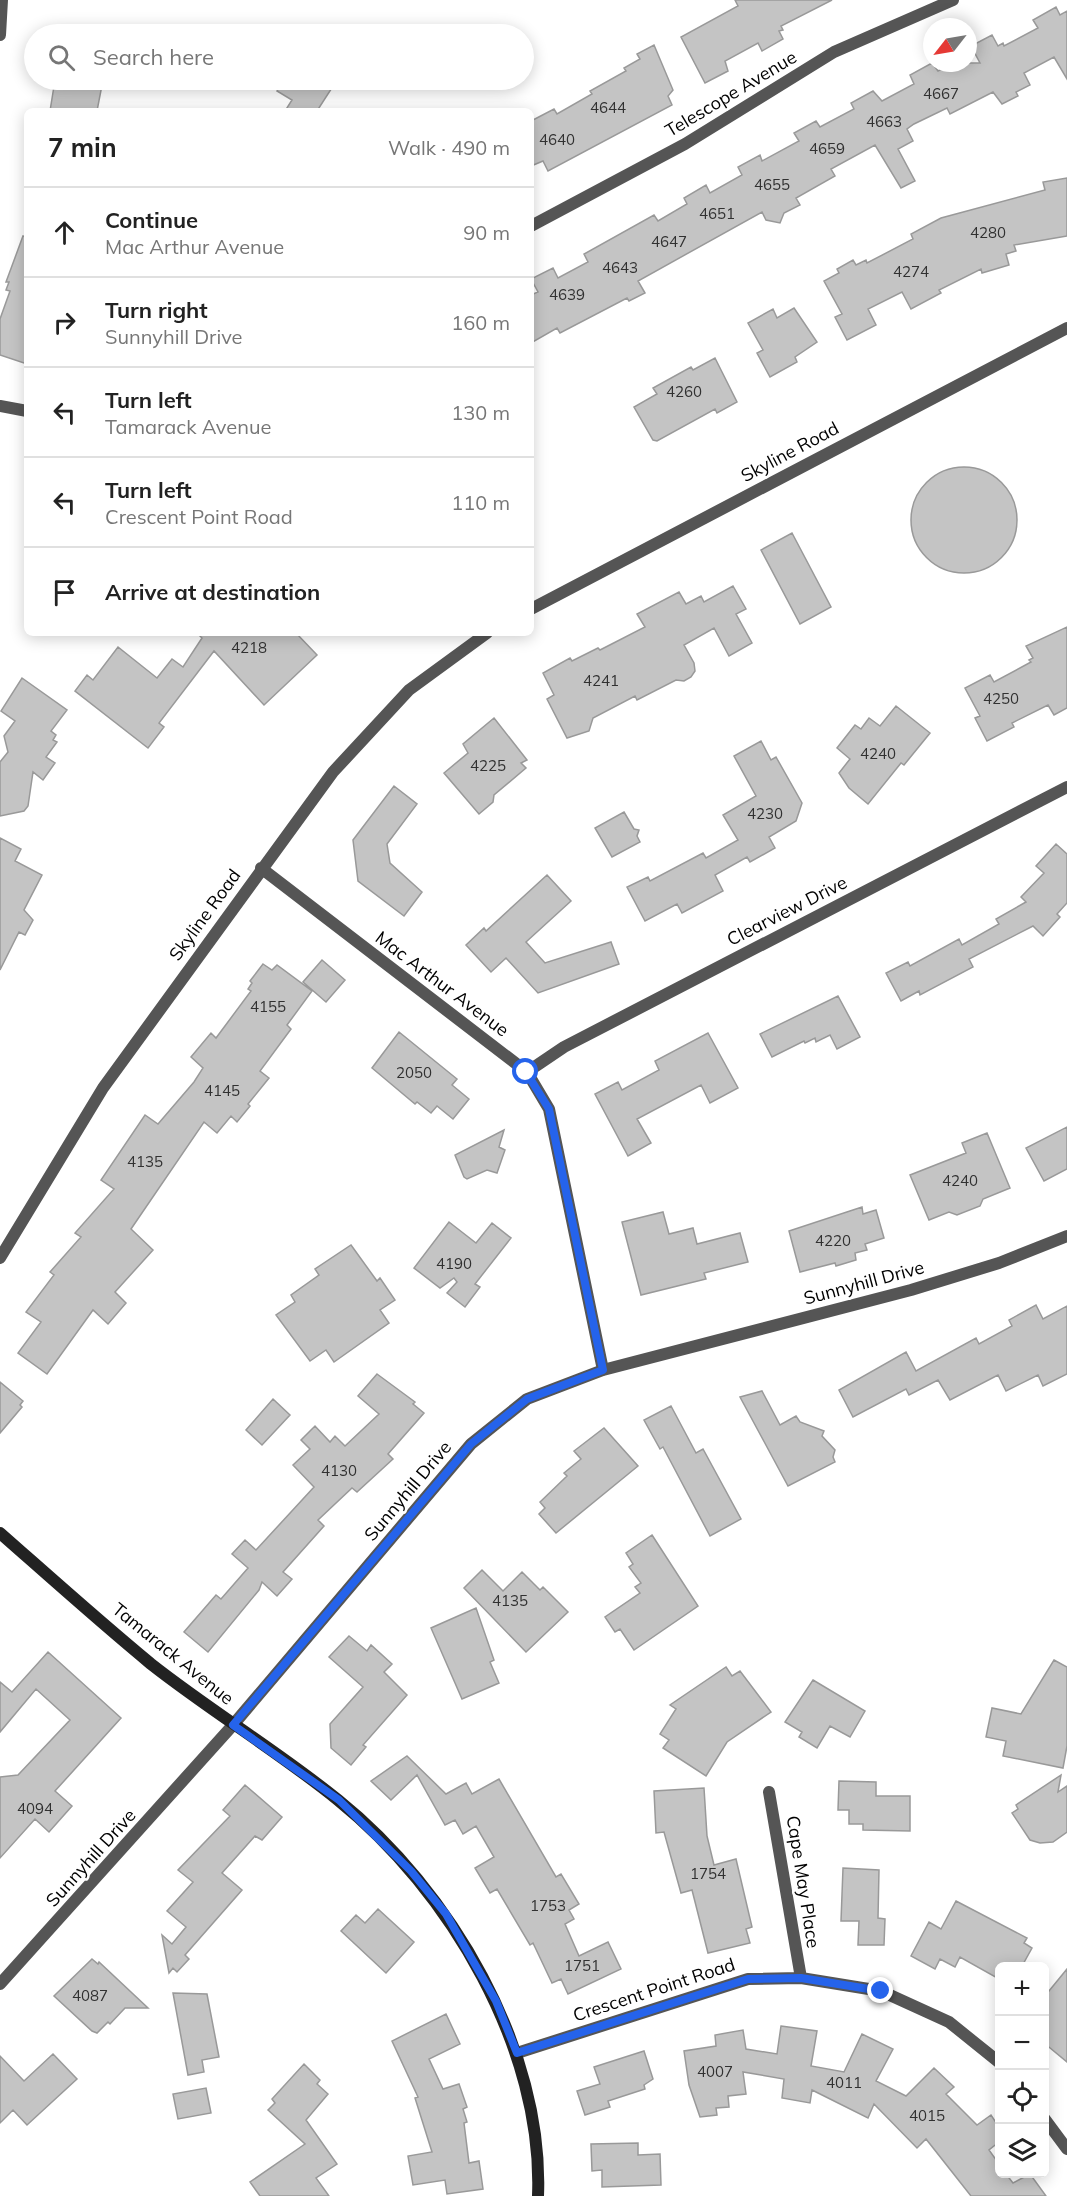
<!DOCTYPE html>
<html lang="en">
<head>
<meta charset="utf-8">
<style>
  :root { --surface:#fff; --page:#f2f2f2; --text:#222; --muted:#767676; --line:#e0e0e0 }
  body { margin:0; font-family:Mulish,sans-serif; background:var(--page); color:var(--text) }
  .controls { position:absolute; right:18px; bottom:18px; display:grid; overflow:hidden; border-radius:9px; box-shadow:0 3px 15px #0003 }
  .controls button { width:54px; height:54px; display:grid; place-items:center; padding:0; border:0; border-bottom:2px solid var(--line); background:var(--surface); color:var(--text); font:30px sans-serif }
  .compass { position:absolute; left:923px; top:18px; width:54px; height:54px; border-radius:50%; background:var(--surface); box-shadow:0 3px 15px #0003; rotate:239deg }
  .stop { position:absolute; width:18px; height:18px; margin:-14px; border:4px solid #2563eb; border-radius:50%; background:#fff }
  .stop.end { background:#2563eb; border-color:#fff; box-shadow:0 2px 6px #0008 }
  .list { margin:0; padding:0; list-style:none }
  h2 { display:flex; justify-content:space-between; align-items:center; height:78px; margin:0; padding:0 24px; font-size:26px }
  h2 small { font-size:20px; font-weight:400; color:var(--muted) }
  .list li { display:grid; grid-template-columns:39px 1fr auto; gap:18px; align-items:center; box-sizing:border-box; height:90px; padding:0 24px; border-top:2px solid var(--line) }
  .list b { display:block; font-size:22px; white-space:nowrap }
  .list p { margin:0; font-size:20px; white-space:nowrap; color:var(--muted) }
  .list em { font-size:20px; font-style:normal; color:var(--muted) }
  .icon { flex:none; width:33px; height:33px; fill:none; stroke:currentColor; stroke-width:2; stroke-linecap:round; stroke-linejoin:round }
  .map { position:relative; flex:none; width:1067px; height:2196px; overflow:hidden }
  .search { position:absolute; background:var(--surface); box-shadow:0 3px 15px #0003; left:24px; top:24px; width:510px; height:66px; display:flex; align-items:center; gap:15px; box-sizing:border-box; padding:0 21px; border-radius:33px; color:var(--muted); font-size:22px }
  .panel { position:absolute; background:var(--surface); box-shadow:0 3px 15px #0003; left:24px; top:108px; width:510px; height:528px; border-radius:9px }
  .map>svg:first-child { display:block }
  .building { fill:#c4c4c4; stroke:#999; stroke-width:1.5 }
  .lines { fill:none; stroke-linecap:round; stroke-linejoin:round }
  .street { stroke:#555; stroke-width:12 }
  .secondary { stroke:#222; stroke-width:12 }
  .route { stroke:#2563eb; stroke-width:8 }
  .labels { text-anchor:middle; stroke-width:5; stroke-linejoin:round; paint-order:stroke }
  .number-label { font-size:15px; fill:#313131 }
  .street-label { font-size:18px; fill:#000; stroke:#fff }
</style>
</head>
<body>
<div class="map">
<svg width="1067" height="2196" viewBox="0 0 1067 2196">
  <rect width="100%" height="100%" fill="#fff"/>
  <path class="building" d="M 735,0 L 832,0 L 781,26 L 783,30 L 779,31 L 783,39 L 762,51 L 758,43 L 725,61 L 728,71 L 705,83 L 681,37 L 738,6 Z
    M 1056,7 L 1060,15 L 1067,11 L 1067,79 L 1054,57 L 1024,73 L 1030,85 L 1016,92 L 1018,96 L 1002,104 L 993,92 L 950,114 L 947,108 L 914,124 L 907,129 L 913,141 L 898,149 L 915,181 L 901,188 L 875,145 L 831,169 L 835,176 L 796,198 L 800,205 L 784,213 L 780,223 L 766,220 L 762,212 L 638,281 L 645,293 L 629,301 L 627,298 L 560,333 L 557,328 L 531,343 L 531,295 L 538,292 L 531,279 L 553,268 L 558,278 L 588,262 L 584,254 L 654,215 L 658,221 L 687,204 L 684,198 L 706,185 L 710,193 L 742,175 L 738,167 L 760,155 L 762,161 L 799,141 L 794,133 L 816,121 L 820,127 L 854,109 L 851,103 L 873,91 L 882,101 L 914,84 L 910,75 L 932,63 L 938,71 L 953,63 L 980,63 L 971,46 L 992,35 L 998,46 L 1003,43 L 1004,46 L 1038,28 L 1033,20 Z
    M 654,45 L 673,90 L 668,96 L 672,105 L 548,171 L 543,161 L 531,166 L 531,121 L 554,109 L 557,114 L 592,94 L 590,91 L 626,71 L 624,68 L 640,59 L 637,54 Z
    M 55,80 L 103,80 L 97,111 L 50,111 Z
    M 285,80 L 337,80 L 317,111 L 285,111 L 292,100 L 277,91 Z
    M 1067,178 L 1067,236 L 1014,245 L 1016,251 L 1006,254 L 1009,265 L 982,273 L 981,269 L 939,290 L 941,293 L 911,309 L 902,292 L 868,309 L 876,325 L 847,340 L 835,317 L 842,314 L 824,281 L 839,273 L 837,269 L 853,260 L 856,265 L 866,260 L 867,263 L 913,239 L 911,234 L 941,218 L 1045,190 L 1043,182 Z
    M 23,236 L 27,237 L 27,364 L 0,355 L 0,319 L 10,291 L 6,290 L 9,282 L 6,282 Z
    M 794,308 L 817,342 L 795,357 L 797,362 L 770,377 L 757,353 L 763,350 L 748,323 L 773,309 L 777,318 Z
    M 715,358 L 737,402 L 717,413 L 715,409 L 657,441 L 653,440 L 634,407 L 657,394 L 653,388 L 691,367 L 693,370 Z
    M911 520a53 53 0 1 1 106 0a53 53 0 1 1-106 0Z
    M 792,533 L 831,607 L 800,624 L 761,550 Z
    M 733,586 L 746,609 L 736,614 L 752,643 L 729,656 L 714,628 L 684,645 L 694,663 L 695,671 L 691,677 L 684,681 L 676,680 L 637,700 L 635,696 L 593,718 L 589,731 L 567,738 L 547,699 L 554,695 L 543,673 L 570,658 L 572,661 L 598,648 L 600,650 L 645,627 L 637,614 L 679,592 L 686,604 L 701,596 L 704,602 Z
    M 1067,627 L 1067,708 L 1054,715 L 1048,705 L 1012,723 L 1014,727 L 987,741 L 975,718 L 980,716 L 965,688 L 990,675 L 994,682 L 1031,662 L 1029,660 L 1033,658 L 1026,646 Z
    M 197,633 L 296,633 L 317,655 L 264,705 L 214,651 L 159,723 L 164,727 L 148,748 L 75,691 L 87,675 L 93,680 L 118,647 L 157,678 L 172,659 L 183,667 L 202,638 Z
    M 22,678 L 67,710 L 51,731 L 56,735 L 53,740 L 57,742 L 46,757 L 55,763 L 43,780 L 33,772 L 28,806 L 24,811 L 0,816 L 0,762 L 8,752 L 4,736 L 15,721 L 1,711 Z
    M 896,706 L 930,733 L 904,765 L 901,763 L 868,804 L 849,788 L 839,773 L 850,759 L 837,748 L 855,725 L 861,729 L 869,718 L 880,726 Z
    M 494,718 L 527,760 L 521,763 L 526,768 L 494,795 L 493,802 L 479,814 L 444,773 L 468,753 L 463,744 Z
    M 761,741 L 771,760 L 776,757 L 802,803 L 796,821 L 769,837 L 775,848 L 750,862 L 747,857 L 715,875 L 723,891 L 682,913 L 677,904 L 645,921 L 627,887 L 648,877 L 650,881 L 703,853 L 706,858 L 738,840 L 723,815 L 756,796 L 734,756 Z
    M 394,786 L 417,804 L 387,844 L 390,863 L 422,892 L 404,916 L 358,881 L 353,840 Z
    M 624,812 L 634,829 L 639,830 L 637,836 L 640,842 L 612,857 L 595,828 Z
    M 0,838 L 21,849 L 15,861 L 42,875 L 24,910 L 33,920 L 25,935 L 19,932 L 0,970 Z
    M 1056,844 L 1067,854 L 1067,903 L 1057,914 L 1060,917 L 1043,936 L 1033,926 L 969,959 L 973,967 L 920,995 L 919,991 L 901,1001 L 886,973 L 908,962 L 910,966 L 959,939 L 962,945 L 999,924 L 996,919 L 1026,902 L 1021,897 L 1044,873 L 1036,866 Z
    M 547,875 L 571,901 L 526,942 L 545,963 L 611,942 L 619,964 L 538,993 L 506,958 L 491,972 L 466,945 L 484,928 L 486,931 Z
    M 322,960 L 345,980 L 326,1002 L 303,982 Z
    M 263,964 L 272,970 L 277,965 L 312,991 L 287,1025 L 291,1029 L 260,1071 L 269,1078 L 248,1104 L 250,1106 L 237,1122 L 231,1116 L 217,1133 L 204,1122 L 131,1229 L 153,1250 L 115,1292 L 126,1303 L 108,1324 L 93,1310 L 47,1374 L 18,1353 L 41,1322 L 26,1312 L 54,1275 L 50,1272 L 81,1237 L 75,1233 L 114,1189 L 101,1180 L 145,1115 L 158,1124 L 194,1082 L 203,1068 L 191,1057 L 211,1033 L 216,1038 L 251,991 L 248,989 L 252,983 L 250,981 Z
    M 838,996 L 860,1037 L 837,1049 L 830,1035 L 816,1042 L 815,1038 L 805,1043 L 804,1041 L 772,1057 L 760,1034 Z
    M 399,1032 L 457,1079 L 452,1085 L 469,1099 L 453,1119 L 437,1106 L 431,1113 L 417,1102 L 415,1104 L 372,1068 Z
    M 708,1033 L 738,1088 L 710,1103 L 701,1085 L 637,1119 L 651,1143 L 628,1156 L 595,1094 L 618,1082 L 622,1090 L 659,1070 L 655,1061 Z
    M 1067,1127 L 1067,1169 L 1044,1181 L 1026,1148 Z
    M 504,1130 L 499,1147 L 505,1150 L 497,1173 L 487,1170 L 467,1179 L 464,1177 L 455,1155 Z
    M 987,1133 L 1010,1188 L 983,1199 L 980,1206 L 957,1215 L 949,1212 L 929,1220 L 910,1175 L 966,1153 L 962,1143 Z
    M 862,1207 L 863,1214 L 876,1210 L 884,1238 L 865,1244 L 867,1250 L 855,1253 L 856,1260 L 836,1266 L 835,1263 L 800,1272 L 789,1231 Z
    M 663,1212 L 669,1234 L 693,1228 L 697,1244 L 740,1233 L 748,1262 L 704,1273 L 706,1279 L 641,1295 L 622,1222 Z
    M 449,1222 L 476,1243 L 492,1223 L 511,1238 L 475,1284 L 480,1287 L 465,1307 L 447,1293 L 457,1282 L 454,1278 L 440,1288 L 414,1268 Z
    M 351,1245 L 377,1281 L 380,1278 L 395,1300 L 380,1310 L 389,1323 L 334,1362 L 326,1350 L 310,1361 L 276,1315 L 295,1302 L 291,1295 L 319,1275 L 315,1269 Z
    M 1036,1305 L 1043,1319 L 1067,1306 L 1067,1374 L 1043,1386 L 1038,1375 L 1006,1391 L 998,1375 L 950,1400 L 938,1380 L 909,1395 L 906,1389 L 853,1417 L 839,1390 L 906,1352 L 916,1371 L 976,1338 L 979,1344 L 1012,1326 L 1009,1320 Z
    M 377,1374 L 415,1402 L 413,1404 L 424,1413 L 388,1454 L 393,1459 L 357,1492 L 352,1488 L 318,1520 L 324,1526 L 283,1572 L 292,1579 L 277,1596 L 262,1582 L 259,1590 L 208,1652 L 184,1632 L 216,1595 L 221,1599 L 248,1568 L 232,1554 L 245,1540 L 256,1550 L 314,1487 L 293,1465 L 310,1449 L 301,1440 L 315,1426 L 330,1442 L 335,1436 L 345,1446 L 379,1414 L 358,1396 Z
    M 0,1382 L 23,1401 L 20,1405 L 22,1407 L 0,1433 Z
    M 762,1391 L 780,1425 L 796,1416 L 800,1422 L 824,1431 L 822,1436 L 835,1450 L 833,1457 L 835,1462 L 788,1486 L 740,1397 Z
    M 273,1399 L 290,1415 L 262,1445 L 246,1430 Z
    M 671,1406 L 696,1453 L 703,1449 L 741,1519 L 710,1536 L 663,1447 L 660,1449 L 644,1420 Z
    M 604,1428 L 638,1466 L 556,1533 L 539,1514 L 545,1508 L 540,1502 L 567,1476 L 564,1473 L 581,1459 L 574,1451 Z
    M 652,1535 L 698,1606 L 634,1650 L 620,1629 L 615,1632 L 605,1617 L 640,1593 L 635,1587 L 641,1583 L 629,1567 L 633,1564 L 626,1553 Z
    M 482,1570 L 503,1591 L 522,1572 L 540,1590 L 543,1587 L 568,1612 L 526,1652 L 464,1588 Z
    M 476,1608 L 494,1660 L 490,1662 L 499,1683 L 462,1699 L 431,1628 Z
    M 349,1636 L 367,1651 L 371,1645 L 392,1664 L 384,1672 L 407,1695 L 363,1745 L 366,1747 L 351,1765 L 331,1748 L 330,1724 L 363,1687 L 329,1657 Z
    M 48,1652 L 121,1718 L 55,1791 L 72,1806 L 49,1832 L 35,1819 L 0,1858 L 0,1777 L 18,1775 L 70,1720 L 36,1689 L 0,1732 L 0,1682 L 12,1692 Z
    M 1054,1660 L 1067,1667 L 1067,1746 L 1063,1768 L 1003,1756 L 1006,1741 L 986,1737 L 992,1708 L 1021,1714 Z
    M 726,1667 L 732,1676 L 740,1671 L 771,1712 L 727,1742 L 706,1776 L 663,1748 L 669,1740 L 660,1734 L 676,1709 L 670,1705 Z
    M 813,1680 L 865,1711 L 850,1737 L 830,1726 L 817,1748 L 799,1737 L 802,1732 L 785,1722 Z
    M 407,1756 L 446,1794 L 466,1783 L 472,1794 L 499,1779 L 556,1877 L 561,1874 L 579,1904 L 569,1910 L 574,1919 L 565,1924 L 579,1956 L 608,1942 L 621,1969 L 568,1994 L 561,1979 L 552,1983 L 533,1943 L 530,1945 L 497,1889 L 490,1893 L 475,1868 L 494,1857 L 476,1826 L 463,1834 L 455,1820 L 445,1825 L 417,1775 L 391,1800 L 371,1781 Z
    M 1061,1775 L 1058,1792 L 1067,1786 L 1067,1832 L 1053,1842 L 1040,1843 L 1030,1840 L 1012,1813 L 1018,1809 L 1016,1805 Z
    M 839,1781 L 876,1782 L 876,1796 L 910,1796 L 910,1831 L 863,1830 L 863,1824 L 849,1824 L 849,1810 L 838,1810 Z
    M 245,1785 L 282,1817 L 262,1840 L 255,1836 L 222,1873 L 242,1890 L 185,1955 L 189,1959 L 177,1972 L 173,1968 L 169,1973 L 162,1935 L 172,1944 L 186,1927 L 167,1911 L 193,1882 L 178,1870 L 230,1816 L 223,1810 Z
    M 704,1788 L 707,1836 L 714,1865 L 736,1859 L 752,1927 L 746,1929 L 750,1943 L 708,1953 L 692,1890 L 681,1893 L 664,1832 L 656,1833 L 654,1791 Z
    M 843,1868 L 879,1870 L 878,1918 L 885,1919 L 884,1945 L 858,1945 L 859,1921 L 841,1921 Z
    M 956,1901 L 1027,1938 L 1024,1943 L 1032,1948 L 1022,1966 L 999,1966 L 999,1979 L 960,1957 L 955,1967 L 940,1959 L 935,1969 L 911,1956 L 929,1922 L 941,1929 Z
    M 378,1909 L 414,1942 L 386,1973 L 341,1931 L 356,1915 L 365,1923 Z
    M 92,1959 L 98,1964 L 99,1962 L 148,2008 L 125,2008 L 110,2024 L 108,2022 L 97,2033 L 92,2031 L 54,1996 Z
    M 1067,1969 L 1067,2062 L 1044,2043 L 1044,1997 Z
    M 173,1993 L 207,1994 L 219,2057 L 202,2060 L 204,2072 L 188,2075 Z
    M 446,2014 L 460,2044 L 429,2059 L 443,2089 L 459,2084 L 467,2107 L 463,2109 L 467,2122 L 464,2123 L 469,2163 L 479,2161 L 483,2189 L 447,2194 L 445,2180 L 413,2185 L 408,2156 L 432,2152 L 415,2098 L 418,2097 L 392,2041 Z
    M 781,2026 L 817,2031 L 811,2066 L 844,2072 L 862,2034 L 893,2049 L 876,2081 L 906,2096 L 934,2068 L 954,2087 L 946,2094 L 977,2125 L 991,2115 L 999,2127 L 999,2142 L 989,2150 L 999,2164 L 999,2174 L 1006,2174 L 1013,2183 L 1030,2174 L 1046,2196 L 971,2196 L 926,2139 L 917,2148 L 874,2104 L 868,2118 L 812,2090 L 810,2103 L 782,2098 L 784,2079 L 743,2072 L 746,2094 L 728,2096 L 729,2107 L 716,2108 L 717,2115 L 700,2117 L 689,2085 L 684,2051 L 716,2046 L 715,2035 L 743,2030 L 746,2049 L 777,2054 Z
    M 644,2051 L 653,2079 L 644,2085 L 645,2089 L 608,2101 L 610,2107 L 585,2115 L 577,2091 L 600,2084 L 594,2067 Z
    M 53,2054 L 77,2079 L 27,2125 L 13,2110 L 0,2123 L 0,2056 L 24,2081 Z
    M 304,2064 L 320,2080 L 317,2084 L 328,2094 L 306,2120 L 337,2164 L 316,2178 L 329,2196 L 260,2196 L 250,2182 L 305,2144 L 268,2110 L 275,2103 L 272,2099 Z
    M 206,2088 L 211,2113 L 178,2119 L 173,2094 Z
    M 638,2143 L 638,2155 L 660,2154 L 661,2185 L 602,2187 L 602,2170 L 592,2171 L 591,2144 Z"/>
  <g class="lines">
    <path class="street" d="M 0,35 L 2,0
      M 531,226 L 685,144 L 834,52 L 953,0
      M 0,406 L 27,411
      M 531,609 L 1067,328
      M 261,868 L 527,1072 L 549,1109 L 603,1370
      M 527,1072 L 564,1047 L 1067,787
      M 0,1258 L 103,1088 L 333,772 L 409,690 L 487,633
      M 769,1792 L 801,1978
      M 0,1984 L 233,1725 L 471,1444 L 527,1399 L 603,1370 L 911,1290 L 999,1263 L 1067,1236
      M 517,2053 L 748,1979 L 801,1978 L 881,1991 L 949,2022 L 1000,2063
      M 1044,2118 L 1067,2149"/>
    <path class="secondary" d="M 0,1533 C 50,1577 100,1622 151,1664 C 212,1712 279,1752 338,1800 C 450,1890 544,2049 538,2196"/>
  </g>
  <g class="lines">
    <path class="route" d="M 526,1072 L 549,1109 L 603,1370 L 527,1399 L 471,1444 L 233,1725 L 339,1800 L 411,1871 L 446,1914 L 496,2001 L 517,2053 L 748,1979 L 801,1978 L 881,1991"/>
  </g>
  <g class="labels">
    <g class="number-label">
      <text x="941" y="99">4667</text>
      <text x="608" y="113">4644</text>
      <text x="884" y="127">4663</text>
      <text x="557" y="145">4640</text>
      <text x="827" y="154">4659</text>
      <text x="772" y="190">4655</text>
      <text x="717" y="219">4651</text>
      <text x="988" y="238">4280</text>
      <text x="669" y="247">4647</text>
      <text x="620" y="273">4643</text>
      <text x="911" y="277">4274</text>
      <text x="567" y="300">4639</text>
      <text x="684" y="397">4260</text>
      <text x="249" y="653">4218</text>
      <text x="601" y="686">4241</text>
      <text x="1001" y="704">4250</text>
      <text x="878" y="759">4240</text>
      <text x="488" y="771">4225</text>
      <text x="765" y="819">4230</text>
      <text x="268" y="1012">4155</text>
      <text x="414" y="1078">2050</text>
      <text x="222" y="1096">4145</text>
      <text x="145" y="1167">4135</text>
      <text x="960" y="1186">4240</text>
      <text x="833" y="1246">4220</text>
      <text x="454" y="1269">4190</text>
      <text x="339" y="1476">4130</text>
      <text x="510" y="1606">4135</text>
      <text x="35" y="1814">4094</text>
      <text x="708" y="1879">1754</text>
      <text x="548" y="1911">1753</text>
      <text x="582" y="1971">1751</text>
      <text x="90" y="2001">4087</text>
      <text x="715" y="2077">4007</text>
      <text x="844" y="2088">4011</text>
      <text x="927" y="2121">4015</text>
    </g>
    <g class="street-label">
      <text transform="translate(731 94) rotate(-31)" y="6">Telescope Avenue</text>
      <text transform="translate(790 452) rotate(-28)" y="6">Skyline Road</text>
      <text transform="translate(787 911) rotate(-27)" y="6">Clearview Drive</text>
      <text transform="translate(205 915) rotate(-54)" y="6">Skyline Road</text>
      <text transform="translate(442 984) rotate(37)" y="6">Mac Arthur Avenue</text>
      <text transform="translate(864 1283) rotate(-15)" y="6">Sunnyhill Drive</text>
      <text transform="translate(408 1491) rotate(-50)" y="6">Sunnyhill Drive</text>
      <text transform="translate(173 1654) rotate(39)" y="6">Tamarack Avenue</text>
      <text transform="translate(91 1858) rotate(-48)" y="6">Sunnyhill Drive</text>
      <text transform="translate(803 1882) rotate(81)" y="6">Cape May Place</text>
      <text transform="translate(654 1990) rotate(-18)" y="6">Crescent Point Road</text>
    </g>
  </g>
</svg>
<div class="controls">
<button>+</button>
<button>−</button>
<button><svg class="icon" aria-label="locate" viewBox="0 0 24 24"><circle cx="12" cy="12" r="6"/><path d="M12 2v4M12 18v4M2 12h4M18 12h4"/></svg></button>
<button><svg class="icon" aria-label="layers" viewBox="0 0 24 24"><path d="M12 4l9 5-9 5-9-5zM3 14l9 5 9-5"/></svg></button>
</div>
<svg class="compass" viewBox="-18 -18 36 36"><path d="M0-13l5 13h-10z" fill="#e53935"/><path d="M0 13l5-13h-10z" fill="#767676"/></svg>
<div class="stop" style="left:526px;top:1072px"></div>
<div class="stop end" style="left:881px;top:1991px"></div>
<div class="search"><svg class="icon" aria-label="search" viewBox="0 0 24 24"><circle cx="10" cy="10" r="6"/><path d="M15 15l6 6"/></svg>Search here</div>
<section class="panel">
<h2>7 min<small>Walk · 490 m</small></h2>
<ul class="list">
<li><svg class="icon" aria-label="ahead" viewBox="0 0 24 24"><path d="M12 20V5M6 11l6-6 6 6"/></svg><div><b>Continue</b><p>Mac Arthur Avenue</p></div><em>90 m</em></li>
<li><svg class="icon" aria-label="right" viewBox="0 0 24 24"><path d="M7 20v-9h11M14 6l5 5-5 5"/></svg><div><b>Turn right</b><p>Sunnyhill Drive</p></div><em>160 m</em></li>
<li><svg class="icon" aria-label="left" viewBox="0 0 24 24"><path d="M17 20v-9H6M10 6l-5 5 5 5"/></svg><div><b>Turn left</b><p>Tamarack Avenue</p></div><em>130 m</em></li>
<li><svg class="icon" aria-label="left" viewBox="0 0 24 24"><path d="M17 20v-9H6M10 6l-5 5 5 5"/></svg><div><b>Turn left</b><p>Crescent Point Road</p></div><em>110 m</em></li>
<li><svg class="icon" aria-label="arrive" viewBox="0 0 24 24"><path d="M6 21V4h12l-3 4 3 4H6"/></svg><div><b>Arrive at destination</b></div></li>
</ul>
</section>
</div>
</body>
</html>
